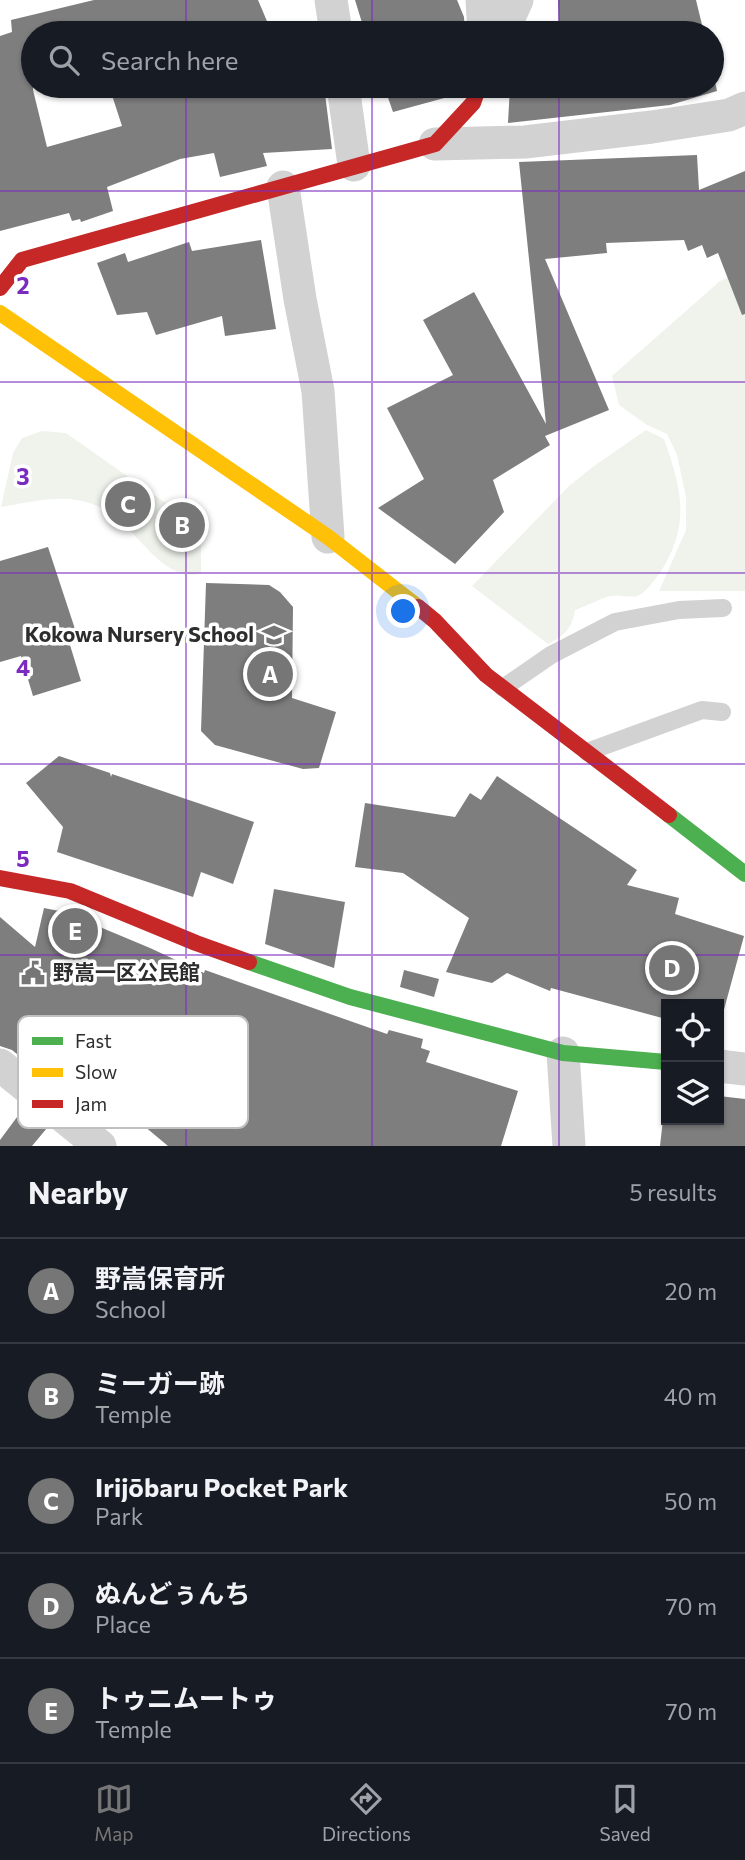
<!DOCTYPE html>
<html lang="en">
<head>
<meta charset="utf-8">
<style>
  :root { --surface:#171b24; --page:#20242c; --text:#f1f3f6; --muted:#9ea1a6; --line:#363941; --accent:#767676 }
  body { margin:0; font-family:Commissioner,"Noto Sans JP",sans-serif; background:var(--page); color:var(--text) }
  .controls { position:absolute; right:21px; bottom:21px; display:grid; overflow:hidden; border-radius:0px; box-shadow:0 2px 5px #0004 }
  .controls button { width:63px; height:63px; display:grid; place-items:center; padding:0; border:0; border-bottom:2px solid var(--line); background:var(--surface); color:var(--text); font:35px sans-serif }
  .you { position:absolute; left:404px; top:612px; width:24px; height:24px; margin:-18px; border:5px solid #fff; border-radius:50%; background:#1a73e8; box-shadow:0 0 0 10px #1a73e833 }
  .badge { display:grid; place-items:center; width:46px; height:46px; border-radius:50%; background:var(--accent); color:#fff; font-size:23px; font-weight:700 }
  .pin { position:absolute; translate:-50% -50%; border:4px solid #fff; box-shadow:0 2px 7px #0006 }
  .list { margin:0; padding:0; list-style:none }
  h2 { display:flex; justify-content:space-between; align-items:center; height:91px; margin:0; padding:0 28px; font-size:30px }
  h2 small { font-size:23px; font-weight:400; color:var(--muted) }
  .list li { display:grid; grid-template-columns:46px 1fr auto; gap:21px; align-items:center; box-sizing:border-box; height:105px; padding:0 28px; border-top:2px solid var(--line) }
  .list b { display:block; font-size:26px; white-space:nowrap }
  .list p { margin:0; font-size:23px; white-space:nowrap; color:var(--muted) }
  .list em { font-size:23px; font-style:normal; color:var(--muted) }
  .icon { flex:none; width:38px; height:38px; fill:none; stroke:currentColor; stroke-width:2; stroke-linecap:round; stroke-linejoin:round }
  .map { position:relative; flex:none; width:745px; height:1146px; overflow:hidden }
  .search { position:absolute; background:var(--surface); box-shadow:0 2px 5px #0004; left:21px; right:21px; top:21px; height:77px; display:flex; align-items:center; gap:18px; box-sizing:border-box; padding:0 24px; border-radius:38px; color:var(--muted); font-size:26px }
  .sheet { height:616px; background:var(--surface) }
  nav { display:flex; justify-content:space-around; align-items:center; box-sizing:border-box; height:98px; border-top:2px solid var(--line); background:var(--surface); font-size:19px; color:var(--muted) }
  nav a { display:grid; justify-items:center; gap:4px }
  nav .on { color:var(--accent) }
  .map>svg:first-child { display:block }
  .green { fill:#eff3ec }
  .building { fill:#7e7e7e }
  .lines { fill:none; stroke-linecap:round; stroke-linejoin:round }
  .lane { stroke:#d2d2d2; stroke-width:18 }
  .street { stroke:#d2d2d2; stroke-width:33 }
  .fast { stroke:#4caf50; stroke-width:16 }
  .slow { stroke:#ffc107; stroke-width:16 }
  .jam { stroke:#c62828; stroke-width:16 }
  .grid { fill:none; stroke:#7b2cbf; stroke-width:2; stroke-opacity:0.55 }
  .labels { text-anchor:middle; stroke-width:7; stroke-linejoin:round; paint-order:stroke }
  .poi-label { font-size:21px; font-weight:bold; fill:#2d2d2d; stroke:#fff; text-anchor:end }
  .key { fill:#fff; stroke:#c0c0c0; stroke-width:2 }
  .key-label { font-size:19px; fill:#2d2d2d }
  .grid-label { font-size:23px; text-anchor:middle; font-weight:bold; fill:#7b2cbf; stroke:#fff; stroke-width:7; stroke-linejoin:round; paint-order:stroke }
</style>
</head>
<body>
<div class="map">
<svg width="745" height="1146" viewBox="0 0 745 1146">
  <rect width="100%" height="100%" fill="#fff"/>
  <path class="green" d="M 745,270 L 745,591 L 659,591 L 686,530 L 686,497 L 677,455 L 667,434 L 647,425 L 619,405 L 612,376 L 720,281 Z
    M 646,430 L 664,439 C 682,490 691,524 660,573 C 654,580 647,592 637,596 C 629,598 619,594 610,596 C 599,599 587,606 575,610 C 572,629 565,635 548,644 L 472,586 L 569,486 L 594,466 Z
    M 42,431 L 66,433 L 201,528 L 201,573 C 169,585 137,534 116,516 C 109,510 91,503 82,501 C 57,495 26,503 1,507 L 13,453 L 22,438 Z"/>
  <path class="building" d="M 94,0 L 258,0 L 272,33 L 33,33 L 33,90 L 47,147 L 122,126 L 109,86 L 324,86 L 332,149 L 263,153 L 267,166 L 220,177 L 214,153 L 180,159 L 107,187 L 113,211 L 81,222 L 80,219 L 72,221 L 69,213 L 0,231 L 0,36 L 12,32 L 11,20 Z
    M 355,0 L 457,0 L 464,17 L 465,33 L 355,33 L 355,27 L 363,26 Z
    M 558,0 L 696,0 L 704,33 L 559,33 Z
    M 712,67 L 717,91 L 670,105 L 508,123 L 510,86 L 712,86 Z
    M 362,86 L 444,86 L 448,97 L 393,112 L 385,89 L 364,98 Z
    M 697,155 L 699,190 L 745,171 L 745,314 L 742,315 L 718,253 L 707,258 L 702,245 L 688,251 L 684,240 L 606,243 L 607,253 L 545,259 L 609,410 L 545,436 L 550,445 L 493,480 L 504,512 L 455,564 L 378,508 L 424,479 L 387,408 L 453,375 L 423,320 L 474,292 L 546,424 L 519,162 Z
    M 261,240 L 276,329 L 225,336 L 222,316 L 156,335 L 147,312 L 117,315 L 97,263 L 125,253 L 128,262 L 189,242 L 192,251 Z
    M 48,547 L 75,629 L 66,632 L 81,681 L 33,696 L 21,656 L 0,662 L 0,561 Z
    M 206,583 L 269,585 L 280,592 L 293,607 L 292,698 L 336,712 L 319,768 L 303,769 L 215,745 L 201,731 Z
    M 59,756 L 110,773 L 111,777 L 112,774 L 254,822 L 233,884 L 201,872 L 193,897 L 57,852 L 63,827 L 26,783 Z
    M 497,776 L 637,870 L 627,885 L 679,898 L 675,914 L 744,936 L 719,1028 L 719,1004 L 666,1004 L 666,1019 L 551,988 L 550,991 L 507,973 L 492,983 L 446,972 L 469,918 L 403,873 L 355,867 L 365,803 L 455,817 L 470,793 L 481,800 Z
    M 274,889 L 345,902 L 334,968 L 265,944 Z
    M 44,908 L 64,912 L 150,948 L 204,973 L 205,970 L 387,1034 L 389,1030 L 423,1039 L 421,1048 L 430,1051 L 426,1062 L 518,1091 L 501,1146 L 168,1146 L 89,1080 L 72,1099 L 12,1050 L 0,1046 L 0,917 L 35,947 Z
    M 404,970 L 439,979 L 434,997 L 400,987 Z
    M 666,1092 L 666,1120 L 719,1120 L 719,1096 L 745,1099 L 745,1146 L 660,1146 Z
    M 23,1109 L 47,1128 L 32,1146 L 0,1146 L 0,1140 Z"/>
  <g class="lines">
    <path class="lane" d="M 503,688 L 551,655 L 615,622 L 679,610 L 723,608
      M 587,752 L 702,710 L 722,712"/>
    <path class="street" d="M 331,0 L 336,33
      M 482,0 L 484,33
      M 502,33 L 517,0
      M 343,86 L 354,165
      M 435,144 L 525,142 L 652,127 L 729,115 L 745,108
      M 283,187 L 300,299 L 318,391 L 328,537
      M 563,1053 L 569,1146
      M 0,1065 L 100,1146
      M 719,1066 L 745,1069"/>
    <path class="fast" d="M 669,815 L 745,874
      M 249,962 L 350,997 L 563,1053 L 666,1062"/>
    <path class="slow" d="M 0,313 L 328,537 L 418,607"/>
    <path class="jam" d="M 0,288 L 22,260 L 435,144 L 473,103 L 479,86
      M 418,607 L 435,621 L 486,675 L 669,815
      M 0,878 L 70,891 L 196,943 L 249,962"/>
  </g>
  <path class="grid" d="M 186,0 L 186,33M 372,0 L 372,33M 559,0 L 559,33M 186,86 L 186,1146M 372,86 L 372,1146M 559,86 L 559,1146M 0,191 L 745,191M 0,382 L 745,382M 0,573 L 745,573M 0,764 L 745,764M 0,955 L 745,955"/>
  <defs>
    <g id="school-bare" transform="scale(1.89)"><path d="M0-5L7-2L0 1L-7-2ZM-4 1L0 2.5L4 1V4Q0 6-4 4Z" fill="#767676" stroke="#fff" stroke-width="2.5" paint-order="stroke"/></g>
    <g id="civic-bare" transform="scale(1.89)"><path d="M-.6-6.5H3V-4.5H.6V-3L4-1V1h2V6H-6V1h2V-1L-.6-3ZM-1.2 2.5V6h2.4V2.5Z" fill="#767676" stroke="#fff" stroke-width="2.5" paint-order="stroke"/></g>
  </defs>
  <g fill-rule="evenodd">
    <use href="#school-bare" x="274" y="635"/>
    <use href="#civic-bare" x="33" y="973"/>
  </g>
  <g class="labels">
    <g class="poi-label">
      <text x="254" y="642">Kokowa Nursery School</text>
      <text x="53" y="980" text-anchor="start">野嵩一区公民館</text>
    </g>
  </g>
  <rect x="18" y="1016" width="230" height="112" rx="10" class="key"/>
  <rect x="32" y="1037" width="31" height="8" fill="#4caf50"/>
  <rect x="32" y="1068" width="31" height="9" fill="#ffc107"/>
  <rect x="32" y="1100" width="31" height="8" fill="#c62828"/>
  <g class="key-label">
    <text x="75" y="1048">Fast</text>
    <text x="75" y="1079">Slow</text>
    <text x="75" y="1111">Jam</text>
  </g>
  <g class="grid-label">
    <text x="23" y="294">2</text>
    <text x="23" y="485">3</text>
    <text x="23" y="676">4</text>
    <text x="23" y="867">5</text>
  </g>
</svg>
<div class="controls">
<button><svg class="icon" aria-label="locate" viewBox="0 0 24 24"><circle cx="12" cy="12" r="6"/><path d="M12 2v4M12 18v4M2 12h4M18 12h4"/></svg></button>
<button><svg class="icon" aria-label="layers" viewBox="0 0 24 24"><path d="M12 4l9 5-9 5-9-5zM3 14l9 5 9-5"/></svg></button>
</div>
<div class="you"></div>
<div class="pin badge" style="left:270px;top:674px">A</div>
<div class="pin badge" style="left:182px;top:525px">B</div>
<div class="pin badge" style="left:128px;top:504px">C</div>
<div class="pin badge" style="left:672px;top:968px">D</div>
<div class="pin badge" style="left:75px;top:931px">E</div>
<div class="search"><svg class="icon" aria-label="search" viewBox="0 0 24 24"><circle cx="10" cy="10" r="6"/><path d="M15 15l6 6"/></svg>Search here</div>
</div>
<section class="sheet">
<h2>Nearby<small>5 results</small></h2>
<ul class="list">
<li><span class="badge">A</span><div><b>野嵩保育所</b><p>School</p></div><em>20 m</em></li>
<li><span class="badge">B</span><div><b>ミーガー跡</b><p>Temple</p></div><em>40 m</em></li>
<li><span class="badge">C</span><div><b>Irijōbaru Pocket Park</b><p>Park</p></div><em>50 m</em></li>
<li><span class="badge">D</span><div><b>ぬんどぅんち</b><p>Place</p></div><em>70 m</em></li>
<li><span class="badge">E</span><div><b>トゥニムートゥ</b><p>Temple</p></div><em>70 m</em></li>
</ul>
</section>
<nav>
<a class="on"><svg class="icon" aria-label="map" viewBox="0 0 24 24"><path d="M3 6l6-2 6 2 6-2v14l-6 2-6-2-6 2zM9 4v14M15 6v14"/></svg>Map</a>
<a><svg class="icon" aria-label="directions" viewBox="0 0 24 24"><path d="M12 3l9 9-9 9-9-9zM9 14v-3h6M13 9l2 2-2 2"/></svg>Directions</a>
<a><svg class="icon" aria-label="saved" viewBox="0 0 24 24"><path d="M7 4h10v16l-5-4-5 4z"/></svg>Saved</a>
</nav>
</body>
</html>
